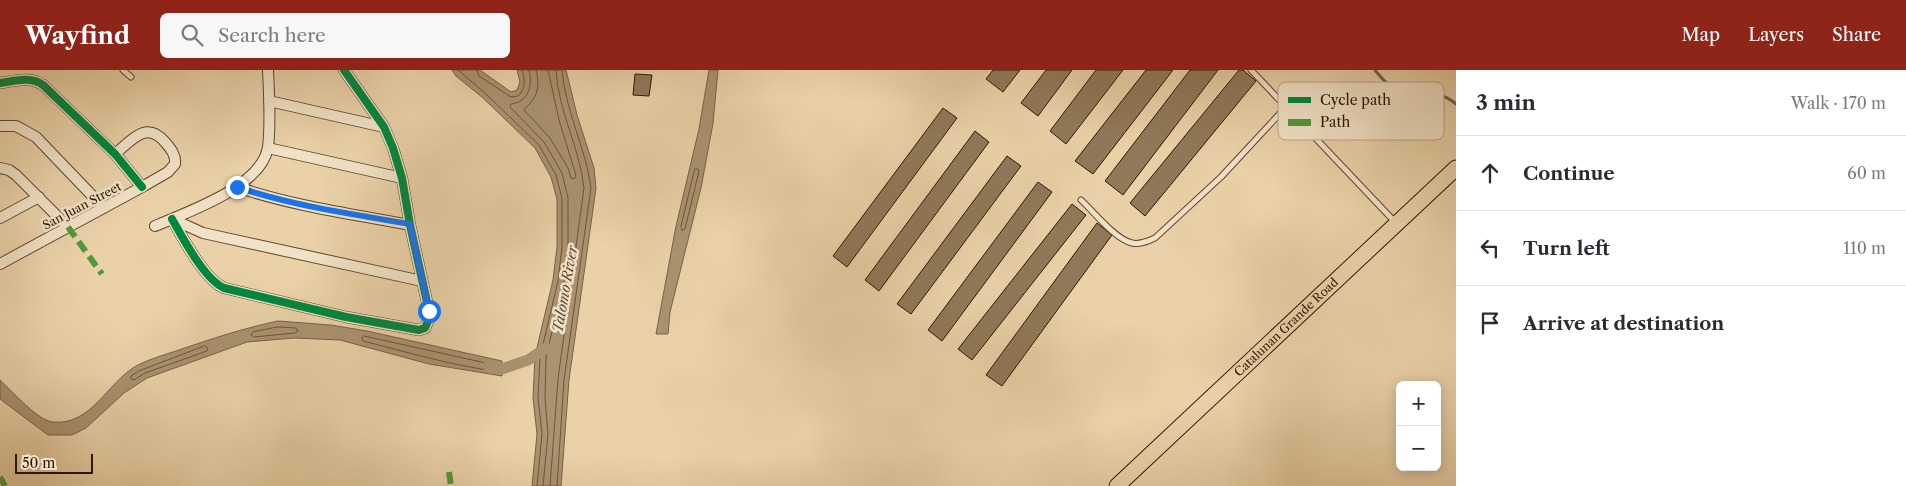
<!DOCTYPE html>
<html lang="en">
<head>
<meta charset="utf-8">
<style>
  :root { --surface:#fff; --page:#f7f7f7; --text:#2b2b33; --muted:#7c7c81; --line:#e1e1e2; --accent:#8f2418 }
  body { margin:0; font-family:"Libre Caslon Text",serif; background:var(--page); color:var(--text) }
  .controls { position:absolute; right:15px; bottom:15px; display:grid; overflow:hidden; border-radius:8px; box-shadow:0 2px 12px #0003 }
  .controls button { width:45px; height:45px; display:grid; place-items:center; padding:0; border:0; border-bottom:1px solid var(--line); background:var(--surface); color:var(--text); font:25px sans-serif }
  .scale { position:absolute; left:15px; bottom:12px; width:78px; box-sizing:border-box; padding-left:5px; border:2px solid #2f1703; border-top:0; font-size:14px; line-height:18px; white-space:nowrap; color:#2f1703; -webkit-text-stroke:4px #f1e1c6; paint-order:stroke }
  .stop { position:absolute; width:15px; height:15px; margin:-11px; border:4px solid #1a73e8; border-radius:50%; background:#fff }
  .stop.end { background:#1a73e8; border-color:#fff; box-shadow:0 1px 5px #0008 }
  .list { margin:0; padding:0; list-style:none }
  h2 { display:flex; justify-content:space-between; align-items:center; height:65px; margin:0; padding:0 20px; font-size:21px }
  h2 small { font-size:16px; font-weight:400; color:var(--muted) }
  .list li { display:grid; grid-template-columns:32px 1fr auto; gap:15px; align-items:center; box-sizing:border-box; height:75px; padding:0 20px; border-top:1px solid var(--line) }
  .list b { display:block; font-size:19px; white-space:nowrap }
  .list em { font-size:16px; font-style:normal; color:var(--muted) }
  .icon { flex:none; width:28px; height:28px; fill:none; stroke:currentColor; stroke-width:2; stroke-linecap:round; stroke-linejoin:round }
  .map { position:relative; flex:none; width:1456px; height:416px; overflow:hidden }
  header { display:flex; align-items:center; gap:30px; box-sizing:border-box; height:70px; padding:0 25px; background:var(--accent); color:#fff }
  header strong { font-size:24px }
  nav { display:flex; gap:28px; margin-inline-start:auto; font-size:18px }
  .search { width:350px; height:45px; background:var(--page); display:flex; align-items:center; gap:12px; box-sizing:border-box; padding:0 18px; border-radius:8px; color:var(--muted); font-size:19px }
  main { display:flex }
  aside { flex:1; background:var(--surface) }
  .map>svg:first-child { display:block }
  .water { fill:#aa9270; stroke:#796144 }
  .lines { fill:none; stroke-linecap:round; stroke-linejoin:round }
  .shore { stroke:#6c543a; stroke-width:1 }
  .stream { stroke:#796144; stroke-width:3 }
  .canal { stroke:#aa9270; stroke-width:11 }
  .building { fill:#907859; stroke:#2f1703 }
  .service-casing { stroke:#5e462c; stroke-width:7 }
  .minor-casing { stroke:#5e462c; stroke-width:12 }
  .primary-casing { stroke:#2f1703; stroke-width:17 }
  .service { stroke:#f1e1c6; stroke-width:5 }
  .minor { stroke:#f1e1c6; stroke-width:10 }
  .primary { stroke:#ead1a8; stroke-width:15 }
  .quiet { stroke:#509939; stroke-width:6; stroke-dasharray:12 6; stroke-linecap:butt }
  .cycleway-casing { stroke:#f1e1c6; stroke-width:11 }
  .cycleway { stroke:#00873e; stroke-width:8 }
  .route { stroke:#1a73e8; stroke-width:6 }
  .labels { text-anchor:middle; stroke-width:5; stroke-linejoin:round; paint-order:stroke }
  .street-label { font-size:12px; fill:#2f1703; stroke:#f1e1c6 }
  .water-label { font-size:14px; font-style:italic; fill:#60482f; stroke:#f1e1c6 }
  .key { fill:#f1e1c6; stroke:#b7a48c; stroke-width:1 }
  .key-label { font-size:14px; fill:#2f1703 }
</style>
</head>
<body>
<header>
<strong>Wayfind</strong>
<div class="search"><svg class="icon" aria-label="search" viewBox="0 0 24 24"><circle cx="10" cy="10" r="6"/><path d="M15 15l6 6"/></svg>Search here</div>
<nav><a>Map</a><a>Layers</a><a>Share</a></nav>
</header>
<main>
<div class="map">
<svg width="1456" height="416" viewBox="0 0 1456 416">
  <rect width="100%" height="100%" fill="#ead1a8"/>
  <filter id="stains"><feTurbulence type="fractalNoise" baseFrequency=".004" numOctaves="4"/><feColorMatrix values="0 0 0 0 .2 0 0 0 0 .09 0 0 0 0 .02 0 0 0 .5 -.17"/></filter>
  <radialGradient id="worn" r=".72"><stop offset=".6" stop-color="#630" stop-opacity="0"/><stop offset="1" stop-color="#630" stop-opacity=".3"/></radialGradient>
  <path class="water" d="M 452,0 L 480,0 L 511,22 L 517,20 L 520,12 L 517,0 L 566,0 L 577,45 L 594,98 L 596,118 L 569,310 L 561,416 L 532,416 L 537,364 L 533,328 L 535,286 L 553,210 L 557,177 L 557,129 L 551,107 L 535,78 L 483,28 L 456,6 Z
    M 709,0 L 718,0 L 713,53 L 701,118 L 670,242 L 668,264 L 656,264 L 676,156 L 699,59 Z
    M 278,251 L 331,255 L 367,261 L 502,291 L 502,306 L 429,294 L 340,270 L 294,268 L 247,272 L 147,308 L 124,323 L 86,358 L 72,365 L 48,365 L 0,329 L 0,310 C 12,321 38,351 53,352 C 91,356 107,313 136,296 C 149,289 164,285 179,280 C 211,269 244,258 278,251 Z"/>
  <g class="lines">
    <path class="shore" d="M 458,0 L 486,24 L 539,75 L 556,105 L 562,128 L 562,177 L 558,211 L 540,287 L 538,328 L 542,364 L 537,416
      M 477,0 L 479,6 L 511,27 L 518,26 C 526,18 525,10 522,0
      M 529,0 C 533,15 529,32 511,34 L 510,37 L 544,72 L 562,103 L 568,128 L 568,177 L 564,211 L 546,287 L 545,328 L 548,364 L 543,416
      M 536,0 C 539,11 539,22 532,31 C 529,35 526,37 524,40 L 550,68 L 568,98 L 571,108 L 574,109 L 576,107 L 575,102 L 559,50 L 548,0
      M 695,99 L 698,99 L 699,101 L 685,159 L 682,161 L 681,157 Z
      M 278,257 L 296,258 L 298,261 L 295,263 L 254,267 L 251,265 L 253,262 Z
      M 364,266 L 495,295 L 497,299 L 495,301 C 449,295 407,282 363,271 L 362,268 Z
      M 205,276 L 208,278 L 207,281 L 145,303 L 134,310 L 131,309 L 131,306 L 139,301 Z
      M 550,416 L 558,309 L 584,118 C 580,78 558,41 556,0
      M 557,416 L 564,310 L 591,118 C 586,78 565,41 562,0"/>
    <path class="stream" d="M 1375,0 C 1381,8 1389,17 1399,20 C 1421,27 1436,17 1456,34"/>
    <path class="canal" d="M 488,296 L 502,299 L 528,290 L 546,278"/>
  </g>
  <path class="building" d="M 993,0 L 1020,0 L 1003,22 L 986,9 Z
    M 1046,0 L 1072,0 L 1038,46 L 1021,33 Z
    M 1096,0 L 1123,0 L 1066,74 L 1050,61 Z
    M 1146,0 L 1173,0 L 1093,104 L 1075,91 Z
    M 1190,0 L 1218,0 L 1123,125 L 1105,111 Z
    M 1239,0 L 1243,0 L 1256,11 L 1145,146 L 1130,133 Z
    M 635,4 L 652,5 L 649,26 L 633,25 Z
    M 943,38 L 957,48 L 847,197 L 833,186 Z
    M 975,61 L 989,72 L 879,221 L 865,210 Z
    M 1007,86 L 1021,96 L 911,244 L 897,234 Z
    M 1038,112 L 1052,122 L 942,271 L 928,260 Z
    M 1072,134 L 1086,145 L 972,290 L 958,279 Z
    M 1097,153 L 1112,165 L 1002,316 L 986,305 Z"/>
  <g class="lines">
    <g class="service-casing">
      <path id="service" d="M 123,0 L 131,7
        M 1251,0 L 1395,152
        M 1081,130 C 1094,142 1115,169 1132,173 C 1140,175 1148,171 1155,168 L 1221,107 L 1286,37"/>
    </g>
    <g class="minor-casing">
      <path id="minor" d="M 0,13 C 15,11 30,6 43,15 L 115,84 L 142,117
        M 269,31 L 384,57
        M 0,56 L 16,56 L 36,67 L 104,138
        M 268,78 L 402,108
        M 0,98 L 9,100 L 16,105 L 68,157
        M 237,117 C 293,136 352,144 410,155
        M 0,148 L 39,127
        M 172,149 C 183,168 204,209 224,218 L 346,247 L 419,260 L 425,258 L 429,249 L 429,241 L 410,155 L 402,108 L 393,78 L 384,57 L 344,0
        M 172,149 L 203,163 L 422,211
        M 155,156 C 187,142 262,117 268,77 C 271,53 269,24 268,0
        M 0,194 L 142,117 L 168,102 L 175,94 C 176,85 171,79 165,72 C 146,50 132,70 115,84"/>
    </g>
    <g class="primary-casing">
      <g id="primary">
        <path id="s1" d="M 1117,416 L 1456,98"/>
      </g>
    </g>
    <use href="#service" class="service"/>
    <use href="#minor" class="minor"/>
    <use href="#primary" class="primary"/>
    <path class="quiet" d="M 68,157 L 102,204
      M 449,402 L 451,416
      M 0,407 L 5,416"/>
    <g class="cycleway-casing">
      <path id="cycleway" d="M 0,13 C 15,11 30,6 43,15 L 115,84 L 142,117
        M 172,149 C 183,168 204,209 224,218 L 346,247 L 419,260 L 425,258 L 429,249 L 429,241 L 410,155 L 402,108 L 393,78 L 384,57 L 344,0"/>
    </g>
    <use href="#cycleway" class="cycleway"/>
  </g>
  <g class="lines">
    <path class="route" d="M 237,117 C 293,136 352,144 410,154 L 429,241"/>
  </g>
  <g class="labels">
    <g class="street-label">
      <text transform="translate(82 136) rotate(-28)" y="4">San Juan Street</text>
      <text dy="4" stroke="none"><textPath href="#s1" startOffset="232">Catalunan Grande Road</textPath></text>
    </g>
    <g class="water-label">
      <text transform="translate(565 219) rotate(-80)" y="5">Talomo River</text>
    </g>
  </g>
  <rect x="1278" y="12" width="166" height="58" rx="8" class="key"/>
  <rect x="1288" y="27" width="23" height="6" fill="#00873e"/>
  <rect x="1288" y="49" width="23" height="7" fill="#509939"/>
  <g class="key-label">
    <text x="1320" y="35">Cycle path</text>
    <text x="1320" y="57">Path</text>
  </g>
  <rect width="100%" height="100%" filter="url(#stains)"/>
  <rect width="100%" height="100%" fill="url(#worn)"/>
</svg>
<div class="controls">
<button>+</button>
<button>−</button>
</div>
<div class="scale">50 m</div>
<div class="stop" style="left:429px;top:241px"></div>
<div class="stop end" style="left:237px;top:117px"></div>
</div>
<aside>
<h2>3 min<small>Walk · 170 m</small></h2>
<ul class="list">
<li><svg class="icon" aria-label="ahead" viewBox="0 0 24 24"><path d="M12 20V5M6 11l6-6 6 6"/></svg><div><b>Continue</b></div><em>60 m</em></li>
<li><svg class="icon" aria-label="left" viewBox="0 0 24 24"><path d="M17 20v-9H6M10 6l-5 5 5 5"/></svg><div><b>Turn left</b></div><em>110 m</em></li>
<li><svg class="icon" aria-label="arrive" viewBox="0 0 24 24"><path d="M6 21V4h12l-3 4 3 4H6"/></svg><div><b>Arrive at destination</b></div></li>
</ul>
</aside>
</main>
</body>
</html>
